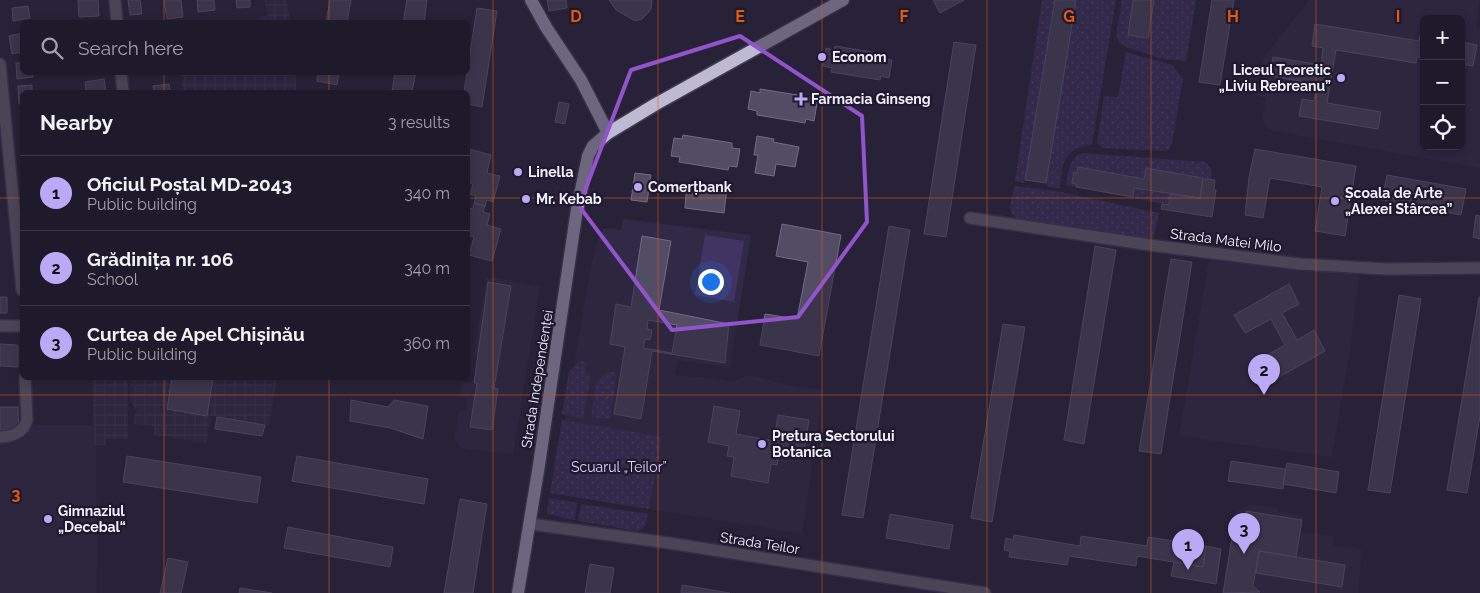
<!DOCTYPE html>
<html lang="en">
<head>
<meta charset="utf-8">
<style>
  :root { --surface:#1e1a2b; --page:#2b2737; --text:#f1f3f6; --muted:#a1a1a9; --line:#3c3847; --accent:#bca9f5 }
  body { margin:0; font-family:Raleway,sans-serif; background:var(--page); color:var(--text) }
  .controls { position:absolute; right:15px; top:15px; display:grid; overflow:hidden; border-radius:8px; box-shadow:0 2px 8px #0003 }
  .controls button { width:45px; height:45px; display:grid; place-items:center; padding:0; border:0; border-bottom:1px solid var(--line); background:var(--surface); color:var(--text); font:25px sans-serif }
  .you { position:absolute; left:710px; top:281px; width:18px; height:18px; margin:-12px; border:4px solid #fff; border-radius:50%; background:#1a73e8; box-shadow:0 0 0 8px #1a73e833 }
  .badge { display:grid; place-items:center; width:32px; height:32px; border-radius:50%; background:var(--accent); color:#111; font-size:16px; font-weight:700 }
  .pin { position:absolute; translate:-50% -41px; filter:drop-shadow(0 1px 2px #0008) }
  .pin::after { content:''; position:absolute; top:26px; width:18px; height:15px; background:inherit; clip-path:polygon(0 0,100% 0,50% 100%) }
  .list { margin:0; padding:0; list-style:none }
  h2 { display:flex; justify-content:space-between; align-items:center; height:65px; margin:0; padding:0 20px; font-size:21px }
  h2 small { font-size:16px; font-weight:400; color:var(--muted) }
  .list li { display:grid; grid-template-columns:32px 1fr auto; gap:15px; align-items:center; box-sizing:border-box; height:75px; padding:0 20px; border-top:1px solid var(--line) }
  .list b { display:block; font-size:19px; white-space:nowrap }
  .list p { margin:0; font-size:16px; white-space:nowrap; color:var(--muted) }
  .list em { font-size:16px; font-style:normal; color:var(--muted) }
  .icon { flex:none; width:28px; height:28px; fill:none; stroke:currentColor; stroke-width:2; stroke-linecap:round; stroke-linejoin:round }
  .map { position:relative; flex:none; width:1480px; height:593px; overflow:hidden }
  .search { position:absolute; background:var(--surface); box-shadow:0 2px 8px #0003; left:20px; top:20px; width:450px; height:55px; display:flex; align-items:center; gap:12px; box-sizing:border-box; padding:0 18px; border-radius:8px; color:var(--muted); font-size:19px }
  .panel { position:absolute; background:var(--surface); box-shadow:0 2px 8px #0003; left:20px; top:90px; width:450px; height:290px; border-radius:8px }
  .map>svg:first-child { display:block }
  .built { fill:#312a47; fill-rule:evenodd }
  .industrial { fill:url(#industrial-grid) }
  .green { fill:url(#green-dots) }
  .pitch { fill:#413463 }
  .building { fill:#524c65; stroke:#716b86; fill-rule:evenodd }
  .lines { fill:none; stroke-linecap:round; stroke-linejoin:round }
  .minor-casing { stroke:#443f55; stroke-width:14 }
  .major-casing { stroke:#443f55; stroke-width:15 }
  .minor { stroke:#72707c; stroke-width:11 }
  .major { stroke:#bfbad3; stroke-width:12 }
  .marked { fill:none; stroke:#9353cc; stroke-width:4; stroke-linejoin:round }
  .grid { fill:none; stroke:#e8590c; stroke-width:1; stroke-opacity:0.55 }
  .poi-dot { fill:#bca9f5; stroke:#1f192e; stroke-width:2 }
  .labels { text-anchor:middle; stroke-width:4.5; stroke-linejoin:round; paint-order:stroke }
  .poi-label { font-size:14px; font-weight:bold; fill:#f2efff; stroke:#1f192e; text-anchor:start }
  .street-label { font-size:14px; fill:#f2efff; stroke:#1f192e }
  .park-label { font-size:14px; fill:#dcd3fd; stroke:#1f192e }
  .grid-label { font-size:16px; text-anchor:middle; font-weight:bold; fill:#e8590c; stroke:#1f192e; stroke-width:4.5; stroke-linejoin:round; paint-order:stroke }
</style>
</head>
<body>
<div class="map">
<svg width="1480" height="593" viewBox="0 0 1480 593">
  <defs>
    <pattern id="industrial-grid" width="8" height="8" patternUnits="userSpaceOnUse" patternTransform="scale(1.25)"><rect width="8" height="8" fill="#312a47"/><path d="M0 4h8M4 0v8" fill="none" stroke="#453f59"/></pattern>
    <pattern id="green-dots" width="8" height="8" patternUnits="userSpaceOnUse" patternTransform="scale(1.25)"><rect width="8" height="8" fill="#413463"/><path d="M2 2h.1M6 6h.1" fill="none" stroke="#5d527a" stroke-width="1.8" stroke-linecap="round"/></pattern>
  </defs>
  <rect width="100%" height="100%" fill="#282239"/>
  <path class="built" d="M 1309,0 L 1480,0 L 1476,27 L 1480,28 L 1480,168 L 1273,131 L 1268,129 L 1264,123 L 1263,116 L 1266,98 L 1256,96 L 1262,60 ZM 1424,19 L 1461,19 L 1461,146 L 1424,146 Z
    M 623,219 L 751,235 L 730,368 L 678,360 L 675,375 L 710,378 L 733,382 L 749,375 L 780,383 L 823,390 L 802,534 L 649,509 L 662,437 L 565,421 L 585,299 L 595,247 L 604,228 L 621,230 Z
    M 1209,260 L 1360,273 L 1349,355 L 1332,457 L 1179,436 Z
    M 494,277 L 540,287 L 513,455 L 461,448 L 456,442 L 455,437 L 459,410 L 465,411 L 467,398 L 460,396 L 462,382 L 474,384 L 477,357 L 474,356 L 486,278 L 490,279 Z
    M 37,425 L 94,425 L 94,444 L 96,445 L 97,593 L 0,593 L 0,442 L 15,440 L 31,427 Z
    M 1248,504 L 1278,507 L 1278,511 L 1303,516 L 1301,532 L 1334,536 L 1333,545 L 1358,548 L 1362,552 L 1358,593 L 1223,593 L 1236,512 Z"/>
  <path class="industrial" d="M 265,0 L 287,0 L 290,22 L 257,22 L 256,18 L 267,16 Z
    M 180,73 L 295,73 L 297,92 L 183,92 Z
    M 92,378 L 128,378 L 128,439 L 106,439 L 106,445 L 94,445 Z
    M 131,378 L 277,378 L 269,425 L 211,416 L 207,443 L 154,435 L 154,426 L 134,424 L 135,414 L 138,410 L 134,407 L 130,400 Z"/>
  <path class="green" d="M 1042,0 L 1116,0 L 1092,144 C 1087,147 1082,146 1077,148 C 1061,156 1062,173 1060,188 L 1048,187 L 1046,183 L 1025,180 L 1024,183 L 1015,181 Z
    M 1122,0 L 1196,0 L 1186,61 L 1163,59 L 1126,47 L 1120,43 L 1116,35 Z
    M 1126,52 L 1172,65 L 1183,79 L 1172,143 L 1169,149 L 1166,151 L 1103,148 L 1097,143 L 1104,96 L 1118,97 Z
    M 1083,153 L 1206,162 L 1211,169 L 1212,180 L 1146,168 L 1144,179 L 1079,167 L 1077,173 L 1074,172 L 1072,183 L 1076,184 L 1076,187 L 1133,197 L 1134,188 L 1170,194 L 1169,205 L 1066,185 C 1069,172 1068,158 1083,153 Z
    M 1015,186 L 1061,192 L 1159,213 L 1153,240 L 1017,218 C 1005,211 1012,198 1015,186 Z
    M 580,361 L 587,362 L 585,374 L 591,376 L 583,418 L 562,414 L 569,371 Z
    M 608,371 L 617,373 L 610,417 L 606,419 L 591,417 L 596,383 Z
    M 562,420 L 662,437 L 649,509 L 550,493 Z
    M 549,498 L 577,503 L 575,520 L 547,514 Z
    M 581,504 L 648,514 C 646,522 646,529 638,531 L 578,521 Z"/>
  <path class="pitch" d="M 705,235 L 744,241 L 734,302 L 695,295 Z"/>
  <path class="building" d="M 78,0 L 98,0 L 99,16 L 79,17 Z
    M 128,0 L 140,0 L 142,14 L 130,15 Z
    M 164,0 L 181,0 L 183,17 L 167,19 Z
    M 197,0 L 214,0 L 215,10 L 198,12 Z
    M 236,0 L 250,0 L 250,7 L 237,8 Z
    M 330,0 L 351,0 L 347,22 L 326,22 Z
    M 407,0 L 427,0 L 424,22 L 403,22 Z
    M 547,0 L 566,0 L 567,8 L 549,11 Z
    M 609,0 L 652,0 L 651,9 L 648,13 L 642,19 L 635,21 L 616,10 Z
    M 933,0 L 964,0 L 940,13 Z
    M 1055,0 L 1076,0 L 1046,183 L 1025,180 Z
    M 1133,0 L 1154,0 L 1148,38 L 1128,35 Z
    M 1212,0 L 1234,0 L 1220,85 L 1199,82 Z
    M 28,6 L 30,18 L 13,21 L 12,8 Z
    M 477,8 L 497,11 L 482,107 L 468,104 L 468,92 L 464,92 Z
    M 1315,24 L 1419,41 L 1420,35 L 1424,36 L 1424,58 L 1417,57 L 1416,63 L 1336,50 L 1327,103 L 1381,112 L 1378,129 L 1299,116 L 1302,99 L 1314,101 L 1317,84 L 1270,76 L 1273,57 L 1321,65 L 1323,48 L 1312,46 Z
    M 22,33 L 22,52 L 12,54 L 9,36 Z
    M 954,42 L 976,45 L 946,237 L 924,234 Z
    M 1461,42 L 1477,45 L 1473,66 L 1461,64 Z
    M 835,46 L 884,54 L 884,59 L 892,60 L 889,78 L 881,76 L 880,80 L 831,72 L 832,68 L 823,66 L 826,48 L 834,50 Z
    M 16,63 L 22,63 L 22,72 L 32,72 L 33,77 L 17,79 Z
    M 318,72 L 339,72 L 337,85 L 317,81 Z
    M 395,72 L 416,72 L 412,92 L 392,91 Z
    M 104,79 L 106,92 L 86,92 L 85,82 Z
    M 169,84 L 170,92 L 154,92 L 153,86 Z
    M 32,85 L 32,92 L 22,92 L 22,104 L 19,104 L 18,86 Z
    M 760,89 L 810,97 L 809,101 L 817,103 L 814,121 L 806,119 L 805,123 L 757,115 L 757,111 L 748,109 L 751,91 L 760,93 Z
    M 559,102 L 569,104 L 565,124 L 555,122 Z
    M 683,135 L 732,143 L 732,148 L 740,149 L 737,167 L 729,166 L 728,170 L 679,162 L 680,157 L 671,156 L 674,138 L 682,139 Z
    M 757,136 L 774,139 L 773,142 L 799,147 L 795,167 L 776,164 L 774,176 L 755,173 L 758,155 L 754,155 Z
    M 469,149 L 491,155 L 487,173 L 500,176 L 493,202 L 487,200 L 485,206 L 474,203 L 476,196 L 470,194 L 473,184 L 468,182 L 468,154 Z
    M 1255,149 L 1356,166 L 1345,236 L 1315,231 L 1322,187 L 1270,178 L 1263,218 L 1245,215 L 1249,177 Z
    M 1078,167 L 1144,179 L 1146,168 L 1203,178 L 1200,198 L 1134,188 L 1133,197 L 1076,187 L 1076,184 L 1072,183 L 1074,172 L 1077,173 Z
    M 635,173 L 651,175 L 647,202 L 631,200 Z
    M 1387,175 L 1466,189 L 1461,215 L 1382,200 Z
    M 1203,179 L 1215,180 L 1214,190 L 1216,190 L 1212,217 L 1161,209 L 1162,204 L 1169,205 L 1170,194 L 1200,198 Z
    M 687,183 L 727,188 L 724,213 L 685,208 Z
    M 474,203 L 485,206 L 483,212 L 490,214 L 487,225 L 501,229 L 492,261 L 469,255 L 474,237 L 468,235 L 468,208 L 473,209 Z
    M 1476,215 L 1480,216 L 1480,239 L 1473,237 Z
    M 782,224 L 841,235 L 819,356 L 760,345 L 765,314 L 797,319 L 808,262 L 776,256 Z
    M 889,226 L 910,230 L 863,518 L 842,515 Z
    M 642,236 L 671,241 L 659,310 L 729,324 L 725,363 L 652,351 L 641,419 L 614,414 L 625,347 L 610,344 L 616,304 L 631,307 ZM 648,320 L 677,325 L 672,353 L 643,348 L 645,339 L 650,340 L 652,330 L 647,329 Z
    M 1095,246 L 1116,250 L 1084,444 L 1064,440 Z
    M 1171,259 L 1192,262 L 1161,454 L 1139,451 Z
    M 488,282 L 511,286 L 494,388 L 498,389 L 492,430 L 470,427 L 477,383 L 474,383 Z
    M 1289,284 L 1299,304 L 1282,313 L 1297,340 L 1314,330 L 1325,351 L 1272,381 L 1260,359 L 1285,345 L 1271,319 L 1245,333 L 1234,315 Z
    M 1399,295 L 1421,299 L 1390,493 L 1368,490 Z
    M 0,297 L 7,297 L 7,313 L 0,313 Z
    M 1479,297 L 1480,297 L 1480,416 L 1467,493 L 1447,490 Z
    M 1003,324 L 1025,327 L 992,522 L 971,518 Z
    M 0,344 L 18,345 L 18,367 L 0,366 Z
    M 172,378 L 213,378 L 207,416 L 167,409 Z
    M 351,400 L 388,407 L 394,400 L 428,406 L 423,439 L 390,428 L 350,421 Z
    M 714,406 L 740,411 L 736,434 L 774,441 L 778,415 L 809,420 L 804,452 L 774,446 L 772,458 L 778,459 L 777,465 L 771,464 L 768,483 L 731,476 L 734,457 L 727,456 L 729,446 L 708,442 Z
    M 0,407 L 18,407 L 19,430 L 0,430 Z
    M 217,417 L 265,425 L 262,436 L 215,429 Z
    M 127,456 L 261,477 L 257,503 L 123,482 Z
    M 297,456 L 428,479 L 424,504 L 292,481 Z
    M 1231,461 L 1285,469 L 1283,489 L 1228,481 Z
    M 1287,463 L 1339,472 L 1336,493 L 1283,484 Z
    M 460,499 L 487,504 L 473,593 L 444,593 Z
    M 1246,511 L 1302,520 L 1296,557 L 1259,551 L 1253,586 L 1260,592 L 1223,593 L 1235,519 L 1245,520 Z
    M 890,514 L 953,525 L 949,549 L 886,538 Z
    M 288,527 L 393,547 L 390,567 L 284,548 Z
    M 1014,535 L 1080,546 L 1081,536 L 1147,546 L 1148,537 L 1206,546 L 1203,567 L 1137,556 L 1136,566 L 1069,556 L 1067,565 L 1009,557 L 1010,551 L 1004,550 L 1006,538 L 1013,540 Z
    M 1206,546 L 1221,549 L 1216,584 L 1171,576 L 1174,562 L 1203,567 Z
    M 1259,551 L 1345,565 L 1342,587 L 1256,573 Z
    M 168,558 L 188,562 L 181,593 L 160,593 Z
    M 590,564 L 614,568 L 610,593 L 585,593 Z
    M 682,585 L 730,593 L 681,593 Z
    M 240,588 L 272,593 L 239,593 Z"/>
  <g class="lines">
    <g class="minor-casing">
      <path id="minor" d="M 115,0 L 117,22
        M 0,64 L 22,290
        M 121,72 L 123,92
        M 970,218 L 1157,246 L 1300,264 L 1386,269 L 1480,268
        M 0,326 L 22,326
        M 0,437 C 12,437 24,432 27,420 L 25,378
        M 530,524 L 669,543 L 985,593"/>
    </g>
    <g class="major-casing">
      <path id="major" d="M 531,0 L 546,27 L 581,80 L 608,133
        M 518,593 L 539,465 L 577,209 L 588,156 L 593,146 L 608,133 L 656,104 L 843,0"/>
    </g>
    <use href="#minor" class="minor"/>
    <use href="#major" class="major"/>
  </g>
  <path d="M0 0H1480V593H0ZM 740,36 L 862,116 L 867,222 L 798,317 L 672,330 L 579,206 L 631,70 Z" fill="#282239" fill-opacity=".55" fill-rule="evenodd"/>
  <path class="marked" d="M 740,36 L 862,116 L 867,222 L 798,317 L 672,330 L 579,206 L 631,70 Z"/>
  <path class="grid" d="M 164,0 L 164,22M 329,0 L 329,22M 493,0 L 493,593M 658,0 L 658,593M 822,0 L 822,593M 987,0 L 987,593M 1151,0 L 1151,593M 1316,0 L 1316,593M 164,72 L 164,92M 329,72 L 329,92M 0,198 L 22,198M 468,198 L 1480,198M 164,378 L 164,593M 329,378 L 329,593M 0,395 L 1480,395"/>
  <g class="poi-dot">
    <circle cx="822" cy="57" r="5"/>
    <circle cx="1341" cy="78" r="5"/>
    <path d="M798.5 91.5h5v5h5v5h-5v5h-5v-5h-5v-5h5z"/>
    <circle cx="518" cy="172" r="5"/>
    <circle cx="638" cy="187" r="5"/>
    <circle cx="526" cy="199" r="5"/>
    <circle cx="1335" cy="201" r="5"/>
    <circle cx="762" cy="444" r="5"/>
    <circle cx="48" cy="519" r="5"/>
  </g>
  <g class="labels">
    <g class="poi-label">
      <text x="832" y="62">Econom</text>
      <text x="1331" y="75" text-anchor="end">Liceul Teoretic<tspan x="1331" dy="16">„Liviu Rebreanu”</tspan></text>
      <text x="811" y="104">Farmacia Ginseng</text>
      <text x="528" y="177">Linella</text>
      <text x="648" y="192">Comerțbank</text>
      <text x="1345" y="198">Școala de Arte<tspan x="1345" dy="16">„Alexei Stârcea”</tspan></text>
      <text x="536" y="204">Mr. Kebab</text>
      <text x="772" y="441">Pretura Sectorului<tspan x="772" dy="16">Botanica</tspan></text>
      <text x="58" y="516">Gimnaziul<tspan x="58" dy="16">„Decebal“</tspan></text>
    </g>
    <g class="street-label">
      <text transform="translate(1226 240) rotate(7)" y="5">Strada Matei Milo</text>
      <text transform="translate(537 379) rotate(-81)" y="5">Strada Independenței</text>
      <text transform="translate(760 543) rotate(9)" y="5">Strada Teilor</text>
    </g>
    <g class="park-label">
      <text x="619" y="472">Scuarul „Teilor”</text>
    </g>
  </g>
  <g class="grid-label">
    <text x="576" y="22">D</text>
    <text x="740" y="22">E</text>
    <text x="904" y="22">F</text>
    <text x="1069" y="22">G</text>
    <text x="1233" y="22">H</text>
    <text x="1398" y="22">I</text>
    <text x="16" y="500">3</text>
  </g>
</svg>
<div class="controls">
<button>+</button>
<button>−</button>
<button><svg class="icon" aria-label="locate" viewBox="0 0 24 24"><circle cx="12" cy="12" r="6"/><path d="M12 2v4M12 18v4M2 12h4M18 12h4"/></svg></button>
</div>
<div class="you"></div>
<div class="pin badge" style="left:1188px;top:570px">1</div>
<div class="pin badge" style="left:1264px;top:395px">2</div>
<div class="pin badge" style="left:1244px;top:554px">3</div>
<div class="search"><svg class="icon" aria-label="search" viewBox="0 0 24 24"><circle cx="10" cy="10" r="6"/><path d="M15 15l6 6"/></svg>Search here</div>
<section class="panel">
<h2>Nearby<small>3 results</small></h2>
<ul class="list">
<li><span class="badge">1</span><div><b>Oficiul Poștal MD-2043</b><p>Public building</p></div><em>340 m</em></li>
<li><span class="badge">2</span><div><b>Grădinița nr. 106</b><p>School</p></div><em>340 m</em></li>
<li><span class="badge">3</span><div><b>Curtea de Apel Chișinău</b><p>Public building</p></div><em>360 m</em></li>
</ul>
</section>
</div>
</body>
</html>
